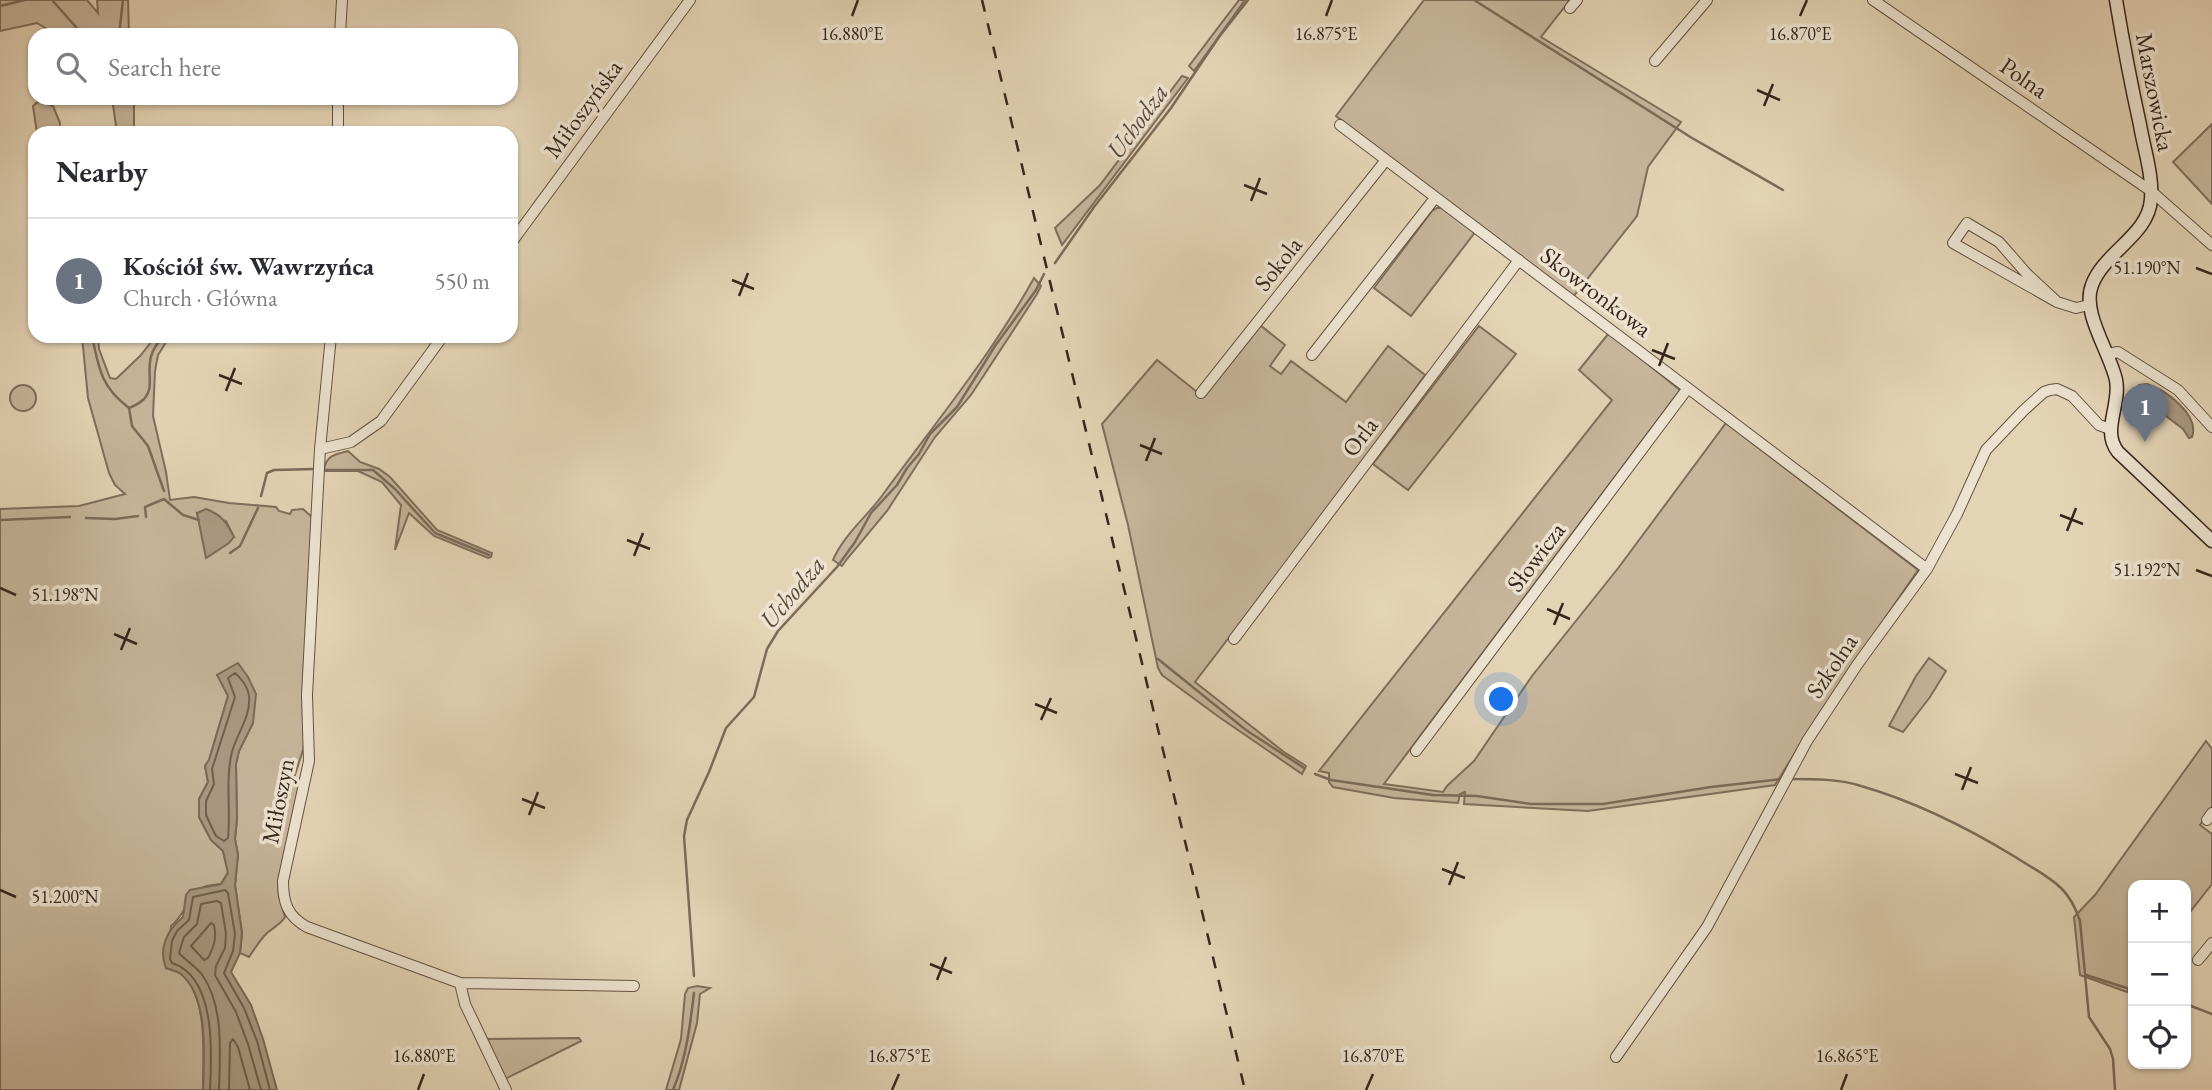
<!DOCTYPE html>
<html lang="en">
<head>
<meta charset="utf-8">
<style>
  :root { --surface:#fff; --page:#f7f7f7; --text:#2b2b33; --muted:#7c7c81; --line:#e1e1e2; --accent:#7c3aed }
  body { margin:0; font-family:"EB Garamond",serif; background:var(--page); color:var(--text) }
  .controls { position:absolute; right:21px; bottom:21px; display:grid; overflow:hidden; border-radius:14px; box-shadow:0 2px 5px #0004 }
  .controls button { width:63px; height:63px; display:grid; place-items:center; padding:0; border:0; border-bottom:2px solid var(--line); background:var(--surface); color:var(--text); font:35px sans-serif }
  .you { position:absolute; left:1502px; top:700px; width:24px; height:24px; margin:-18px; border:5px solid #fff; border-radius:50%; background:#1a73e8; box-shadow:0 0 0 10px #1a73e833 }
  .badge { display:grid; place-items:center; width:46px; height:46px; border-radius:50%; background:var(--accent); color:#fff; font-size:23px; font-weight:700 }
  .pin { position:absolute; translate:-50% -58px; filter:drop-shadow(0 2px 4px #0008) }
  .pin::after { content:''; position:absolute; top:37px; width:24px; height:21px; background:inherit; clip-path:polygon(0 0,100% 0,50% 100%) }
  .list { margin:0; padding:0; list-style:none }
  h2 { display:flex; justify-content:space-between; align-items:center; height:91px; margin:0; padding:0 28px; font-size:30px }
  h2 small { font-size:23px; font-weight:400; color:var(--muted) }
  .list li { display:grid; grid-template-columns:46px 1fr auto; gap:21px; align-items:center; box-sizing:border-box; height:126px; padding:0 28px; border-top:2px solid var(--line) }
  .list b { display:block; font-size:26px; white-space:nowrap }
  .list p { margin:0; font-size:23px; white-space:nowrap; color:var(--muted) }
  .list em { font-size:23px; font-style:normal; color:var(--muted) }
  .icon { flex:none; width:38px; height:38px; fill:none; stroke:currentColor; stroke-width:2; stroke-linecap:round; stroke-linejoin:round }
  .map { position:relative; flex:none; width:2212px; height:1090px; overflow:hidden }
  .search { position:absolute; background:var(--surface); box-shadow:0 2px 5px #0004; left:28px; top:28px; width:490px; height:77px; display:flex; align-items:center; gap:18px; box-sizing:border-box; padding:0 24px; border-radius:21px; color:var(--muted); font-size:26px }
  .panel { position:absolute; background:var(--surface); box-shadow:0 2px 5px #0004; left:28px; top:126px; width:490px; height:217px; border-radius:21px }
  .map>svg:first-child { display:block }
  .green { fill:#c7b69c; stroke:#806e5c; stroke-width:2; fill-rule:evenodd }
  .water { fill:#aa9982; stroke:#7c6b59; stroke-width:2 }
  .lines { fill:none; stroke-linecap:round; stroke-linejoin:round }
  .shore { stroke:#71604f; stroke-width:2 }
  .stream { stroke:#7c6b59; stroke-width:2.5 }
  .street-casing { stroke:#635242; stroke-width:12 }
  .secondary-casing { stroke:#38261c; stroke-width:15 }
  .street { stroke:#ede3d0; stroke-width:10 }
  .secondary { stroke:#ede3d0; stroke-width:12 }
  .rail { stroke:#38261c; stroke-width:2.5; stroke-dasharray:12 12; stroke-linecap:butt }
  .ticks { fill:none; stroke:#38261c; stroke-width:2.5 }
  .labels { text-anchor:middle; stroke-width:7; stroke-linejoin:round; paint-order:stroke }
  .street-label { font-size:24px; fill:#38261c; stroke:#ede3d0 }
  .water-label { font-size:26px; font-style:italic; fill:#5a483b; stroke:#ede3d0 }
  .ticks-label { font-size:18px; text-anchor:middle; fill:#38261c; stroke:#ede3d0; stroke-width:7; stroke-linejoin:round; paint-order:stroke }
</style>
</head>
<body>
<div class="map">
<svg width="2212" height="1090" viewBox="0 0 2212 1090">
  <rect width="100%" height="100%" fill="#e4d4b6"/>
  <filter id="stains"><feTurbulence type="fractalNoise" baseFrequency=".00286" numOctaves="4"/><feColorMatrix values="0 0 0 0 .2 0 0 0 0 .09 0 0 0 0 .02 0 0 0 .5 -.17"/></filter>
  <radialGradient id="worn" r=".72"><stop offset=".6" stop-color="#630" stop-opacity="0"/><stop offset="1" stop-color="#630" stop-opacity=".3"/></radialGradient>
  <path class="green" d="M 0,0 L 87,0 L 98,13 L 97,0 L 128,0 L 129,35 L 57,35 L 37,23 L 0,31 Z
    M 1239,0 L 1245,0 L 1194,71 L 1189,66 Z
    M 1424,0 L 1570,0 L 1541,37 L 1681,122 L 1648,167 L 1637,216 L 1573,297 L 1336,116 Z
    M 1182,76 L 1188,78 L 1062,245 L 1055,228 L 1100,185 Z
    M 112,98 L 134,98 L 134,133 L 117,133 Z
    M 39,101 L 53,106 L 60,123 L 59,133 L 37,133 L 33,106 Z
    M 2212,124 L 2212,204 L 2173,162 Z
    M 1437,208 L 1444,208 L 1476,231 L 1411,316 L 1374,288 L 1432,211 Z
    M 1034,278 L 1041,286 L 1037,294 L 971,395 L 935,437 L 887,511 L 847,559 L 842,566 L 833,560 C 844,534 868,516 884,493 C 936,422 992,354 1034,278 Z
    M 1260,325 L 1285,345 L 1270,366 L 1281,374 L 1291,361 L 1346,402 L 1388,346 L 1425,375 L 1344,487 L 1195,682 L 1284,752 L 1306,766 L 1302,774 L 1219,717 L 1162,675 L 1158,668 L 1128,525 L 1102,424 L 1157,360 L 1197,392 Z
    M 1479,326 L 1516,354 L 1408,490 L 1373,464 Z
    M 1609,333 L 1680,390 L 1384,784 L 1443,792 L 1447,786 L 1474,761 L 1532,676 L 1619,567 L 1726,423 L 1918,570 L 1821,711 L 1775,785 L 1588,811 L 1464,804 L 1465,792 L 1460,794 L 1458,803 L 1394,798 L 1333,787 L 1329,782 L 1329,773 L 1319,771 L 1612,400 L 1579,370 Z
    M 82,336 L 98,336 L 99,349 L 110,378 L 116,379 L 140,356 L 156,336 L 170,336 L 158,355 L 155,371 L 153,416 L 166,472 L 170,500 L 194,497 L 229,503 L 276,507 L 279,511 L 290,514 L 292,510 L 303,509 L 314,519 L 305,738 L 303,750 L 293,781 L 299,786 L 278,882 L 279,896 L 285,917 C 281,924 274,927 267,933 C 260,940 255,948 249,957 L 240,953 L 242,933 L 235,885 L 238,855 L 235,839 L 237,819 L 236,764 L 239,751 L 253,723 L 228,696 L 209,760 L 205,766 L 208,782 L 199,799 L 199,817 L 211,840 L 223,851 L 228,872 L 221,884 C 216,885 208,885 204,887 C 189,895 184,916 171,926 L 166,968 C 171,970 177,971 181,974 C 209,997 203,1057 203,1090 L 0,1090 L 0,509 L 79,506 L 125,494 L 115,485 L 109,473 L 88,398 ZM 197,513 L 226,521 L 234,537 L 202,531 Z
    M10 398a13 13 0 1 1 26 0a13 13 0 1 1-26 0Z
    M 348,451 L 360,462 L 379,469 L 390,477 L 437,530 L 492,553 L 491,557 L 488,558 L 434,536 L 409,513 L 395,550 L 401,505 L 382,482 L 358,471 L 324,471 C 325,456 335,454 348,451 Z
    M 1929,658 L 1946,671 L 1930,697 L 1903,732 L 1889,726 L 1916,676 Z
    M 2206,741 L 2212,749 L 2212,808 L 2200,825 L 2212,834 L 2212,884 L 2186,917 L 2186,885 L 2133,885 L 2133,983 L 2127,992 L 2080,975 L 2074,917 L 2095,895 Z
    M 697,986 L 710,988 L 700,994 L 697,1023 L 679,1090 L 666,1090 L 681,1039 L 685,994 L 688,988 Z
    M 579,1038 L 581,1041 L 505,1079 L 487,1039 Z"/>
  <path class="water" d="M 2147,384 C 2166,390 2200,415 2192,437 L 2189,438 L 2183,429 L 2137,394 L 2136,389 L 2139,385 Z
    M 206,509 C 222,515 226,522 234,537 L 229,543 L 206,558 L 197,513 Z
    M 238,663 L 248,677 L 256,694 L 253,723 L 239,751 L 236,764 L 237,819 L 235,839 L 238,855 L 235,885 L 242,933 L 240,953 L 231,972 L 251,1005 L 263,1039 L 277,1090 L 203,1090 C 204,1057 209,997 181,974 C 177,971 171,970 166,968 C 158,949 167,930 183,917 L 186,895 L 190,890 L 221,884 L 228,873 L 223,851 L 211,840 L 199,817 L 199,799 L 208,782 L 205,766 L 209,760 L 228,696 L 217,675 Z"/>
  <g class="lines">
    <path class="shore" d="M 235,673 C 241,678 248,687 249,696 C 251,717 237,733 232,752 C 225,780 231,810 228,838 L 224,841 L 216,836 L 212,828 L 206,815 L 206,801 L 214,784 L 212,769 L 235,697 L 228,678 Z
      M 211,923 L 214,925 C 217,938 214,946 208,958 L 204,960 L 191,946 Z
      M 210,1090 C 212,1052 216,977 172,963 L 170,959 L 172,941 L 177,931 L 189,920 L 193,897 L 225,890 L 228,893 L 235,934 L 233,951 L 224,973 L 244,1008 L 257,1041 L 270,1090
      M 219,1090 C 220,1054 224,1007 203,976 C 196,966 186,961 179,953 L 184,937 L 197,924 L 201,904 L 217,901 L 221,903 L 226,934 L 225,948 L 216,966 L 215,975 L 236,1012 L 248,1044 L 261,1090
      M 229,1090 L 230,1043 L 233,1039 L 238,1047 L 250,1090"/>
    <path class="stream" d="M 52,0 L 83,35
      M 1474,0 L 1692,138 L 1783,190
      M 0,6 L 25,0
      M 119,35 L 123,0
      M 1055,263 L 1094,207 L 1171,108 L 1219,37 L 1248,0
      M 92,336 C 99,369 101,387 129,408
      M 325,470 L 373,470 L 395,489 L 435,533 L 489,555
      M 164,491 L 148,446 L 132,426 L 129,408 C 134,406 140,403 144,399 C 159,383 137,362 164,336
      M 261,496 L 267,473 L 274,470 L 314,469
      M 146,517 L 145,507 L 164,499 L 183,515 L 199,520
      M 86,518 L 115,519 L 138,516
      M 0,520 L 70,517
      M 230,553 L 240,546 L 258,508
      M 1158,659 L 1246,730 L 1304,768
      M 1315,774 L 1331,780 L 1433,795 L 1477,796 L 1531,804 L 1603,804 L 1711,787 L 1782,779
      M 1792,779 C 1814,779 1840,779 1861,786 C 1917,802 1968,828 2017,858 C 2032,868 2049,876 2062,889 C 2071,898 2076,909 2080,921 L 2089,1017 L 2110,1049 L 2113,1059 L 2115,1090
      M 2086,975 L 2133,990
      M 694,976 L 684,836 L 687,820 L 709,772 L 726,728 L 754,697 L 767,649 L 778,631 L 837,567 L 855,542 L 871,513 L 897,485 L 907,468 L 919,454 L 930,434 L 957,407 L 995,346 L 1036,290 L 1044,274
      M 2186,1004 L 2212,1014
      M 673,1090 C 686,1059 690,1027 694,993"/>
    <g class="street-casing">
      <path id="street" d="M 1873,0 L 2151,191 L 2212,245
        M 1570,8 L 1577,0
        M 340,35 L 342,0
        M 1655,61 L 1707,0
        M 1340,125 L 1927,569
        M 338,133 L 338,98
        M 511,243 L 690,0
        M 2057,302 L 2027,274 L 1999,242 L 1967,223 L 1953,243 L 2057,302 L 2076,308 L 2089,305
        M 331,336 L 320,449 L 307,695 L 309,761 L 283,881 C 283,902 287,916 307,927 L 460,983 L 634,986
        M 2108,354 L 2118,352 L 2178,390 L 2212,427
        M 1312,355 L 1435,198
        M 1201,393 L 1386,160
        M 320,449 L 351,442 L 381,421 L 443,336
        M 1234,639 L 1519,260
        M 1416,751 L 1688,388
        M 2207,820 L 2212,813
        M 2198,960 L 2212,943
        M 460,983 L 465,1004 L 506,1090
        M 1616,1057 L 1707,927 L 1807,741 L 1857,665 L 1927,569 L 1957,514 L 1986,450 L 2023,411 L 2044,392 L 2050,390 L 2057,389 L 2072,396 L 2099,425 L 2110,429"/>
    </g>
    <g class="secondary-casing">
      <path id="secondary" d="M 2116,0 C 2123,42 2131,84 2140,125 C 2144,149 2153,175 2151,199 C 2149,235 2104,252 2092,285 C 2081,312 2110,352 2116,380 C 2121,405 2101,431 2118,452 L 2212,541"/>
    </g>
    <use href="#street" class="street"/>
    <use href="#secondary" class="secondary"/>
    <path class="rail" d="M 982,0 L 1245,1090"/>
  </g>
  <path class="ticks" d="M 852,16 L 858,0M 1326,16 L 1332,0M 1800,16 L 1807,0M 1757,90 L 1780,100M 1764,106 L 1773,84M 1244,185 L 1267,194M 1251,201 L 1260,178M 2196,268 L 2212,274M 732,280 L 754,289M 739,296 L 748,273M 1652,350 L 1675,359M 1659,366 L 1668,343M 219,375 L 242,384M 226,391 L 235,368M 1140,445 L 1162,454M 1146,461 L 1155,438M 2060,515 L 2083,524M 2067,531 L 2076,508M 627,540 L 650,549M 634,556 L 643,533M 2196,570 L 2212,576M 0,588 L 16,595M 1547,609 L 1570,619M 1554,625 L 1563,603M 114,634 L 137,644M 121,650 L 130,628M 1035,704 L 1057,713M 1041,720 L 1051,698M 1955,774 L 1978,783M 1962,790 L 1971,767M 522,799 L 545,808M 529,815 L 538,792M 1442,869 L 1465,878M 1449,885 L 1458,862M 0,890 L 16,897M 930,964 L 952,973M 937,980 L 946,957M 418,1090 L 424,1074M 892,1090 L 899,1074M 1366,1090 L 1373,1074M 1841,1090 L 1847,1074"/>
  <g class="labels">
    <g class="street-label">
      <text transform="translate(2024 78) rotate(35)" y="8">Polna</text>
      <text transform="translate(2155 92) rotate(79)" y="8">Marszowicka</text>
      <text transform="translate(583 109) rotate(-54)" y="8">Miłoszyńska</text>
      <text transform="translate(1278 264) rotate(-52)" y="8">Sokola</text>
      <text transform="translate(1596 292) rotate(37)" y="8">Skowronkowa</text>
      <text transform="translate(1360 437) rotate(-53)" y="8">Orla</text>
      <text transform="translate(1536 557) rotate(-53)" y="8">Słowicza</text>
      <text transform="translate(1832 666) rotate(-56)" y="8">Szkolna</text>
      <text transform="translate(278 801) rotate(-79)" y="8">Miłoszyn</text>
    </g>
    <g class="water-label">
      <text transform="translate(1137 121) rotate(-54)" y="9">Uchodza</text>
      <text transform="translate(792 592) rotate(-50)" y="9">Uchodza</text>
    </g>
  </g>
  <g class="ticks-label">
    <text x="852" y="40">16.880°E</text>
    <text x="1326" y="40">16.875°E</text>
    <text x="1800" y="40">16.870°E</text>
    <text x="2147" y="274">51.190°N</text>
    <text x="2147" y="576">51.192°N</text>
    <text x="65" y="601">51.198°N</text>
    <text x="65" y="903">51.200°N</text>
    <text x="424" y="1062">16.880°E</text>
    <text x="899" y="1062">16.875°E</text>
    <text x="1373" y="1062">16.870°E</text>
    <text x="1847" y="1062">16.865°E</text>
  </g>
  <rect width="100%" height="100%" filter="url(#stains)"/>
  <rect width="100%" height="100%" fill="url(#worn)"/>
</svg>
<div class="controls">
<button>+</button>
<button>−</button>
<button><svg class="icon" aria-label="locate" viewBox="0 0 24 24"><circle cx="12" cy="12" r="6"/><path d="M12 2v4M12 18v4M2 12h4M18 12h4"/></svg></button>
</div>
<div class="you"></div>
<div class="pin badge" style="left:2145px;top:442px;background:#6b7280">1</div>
<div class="search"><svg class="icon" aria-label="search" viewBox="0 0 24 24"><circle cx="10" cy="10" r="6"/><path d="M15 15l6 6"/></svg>Search here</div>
<section class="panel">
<h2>Nearby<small></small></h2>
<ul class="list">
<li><span class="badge" style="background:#6b7280">1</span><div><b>Kościół św. Wawrzyńca</b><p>Church · Główna</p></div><em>550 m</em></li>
</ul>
</section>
</div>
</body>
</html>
